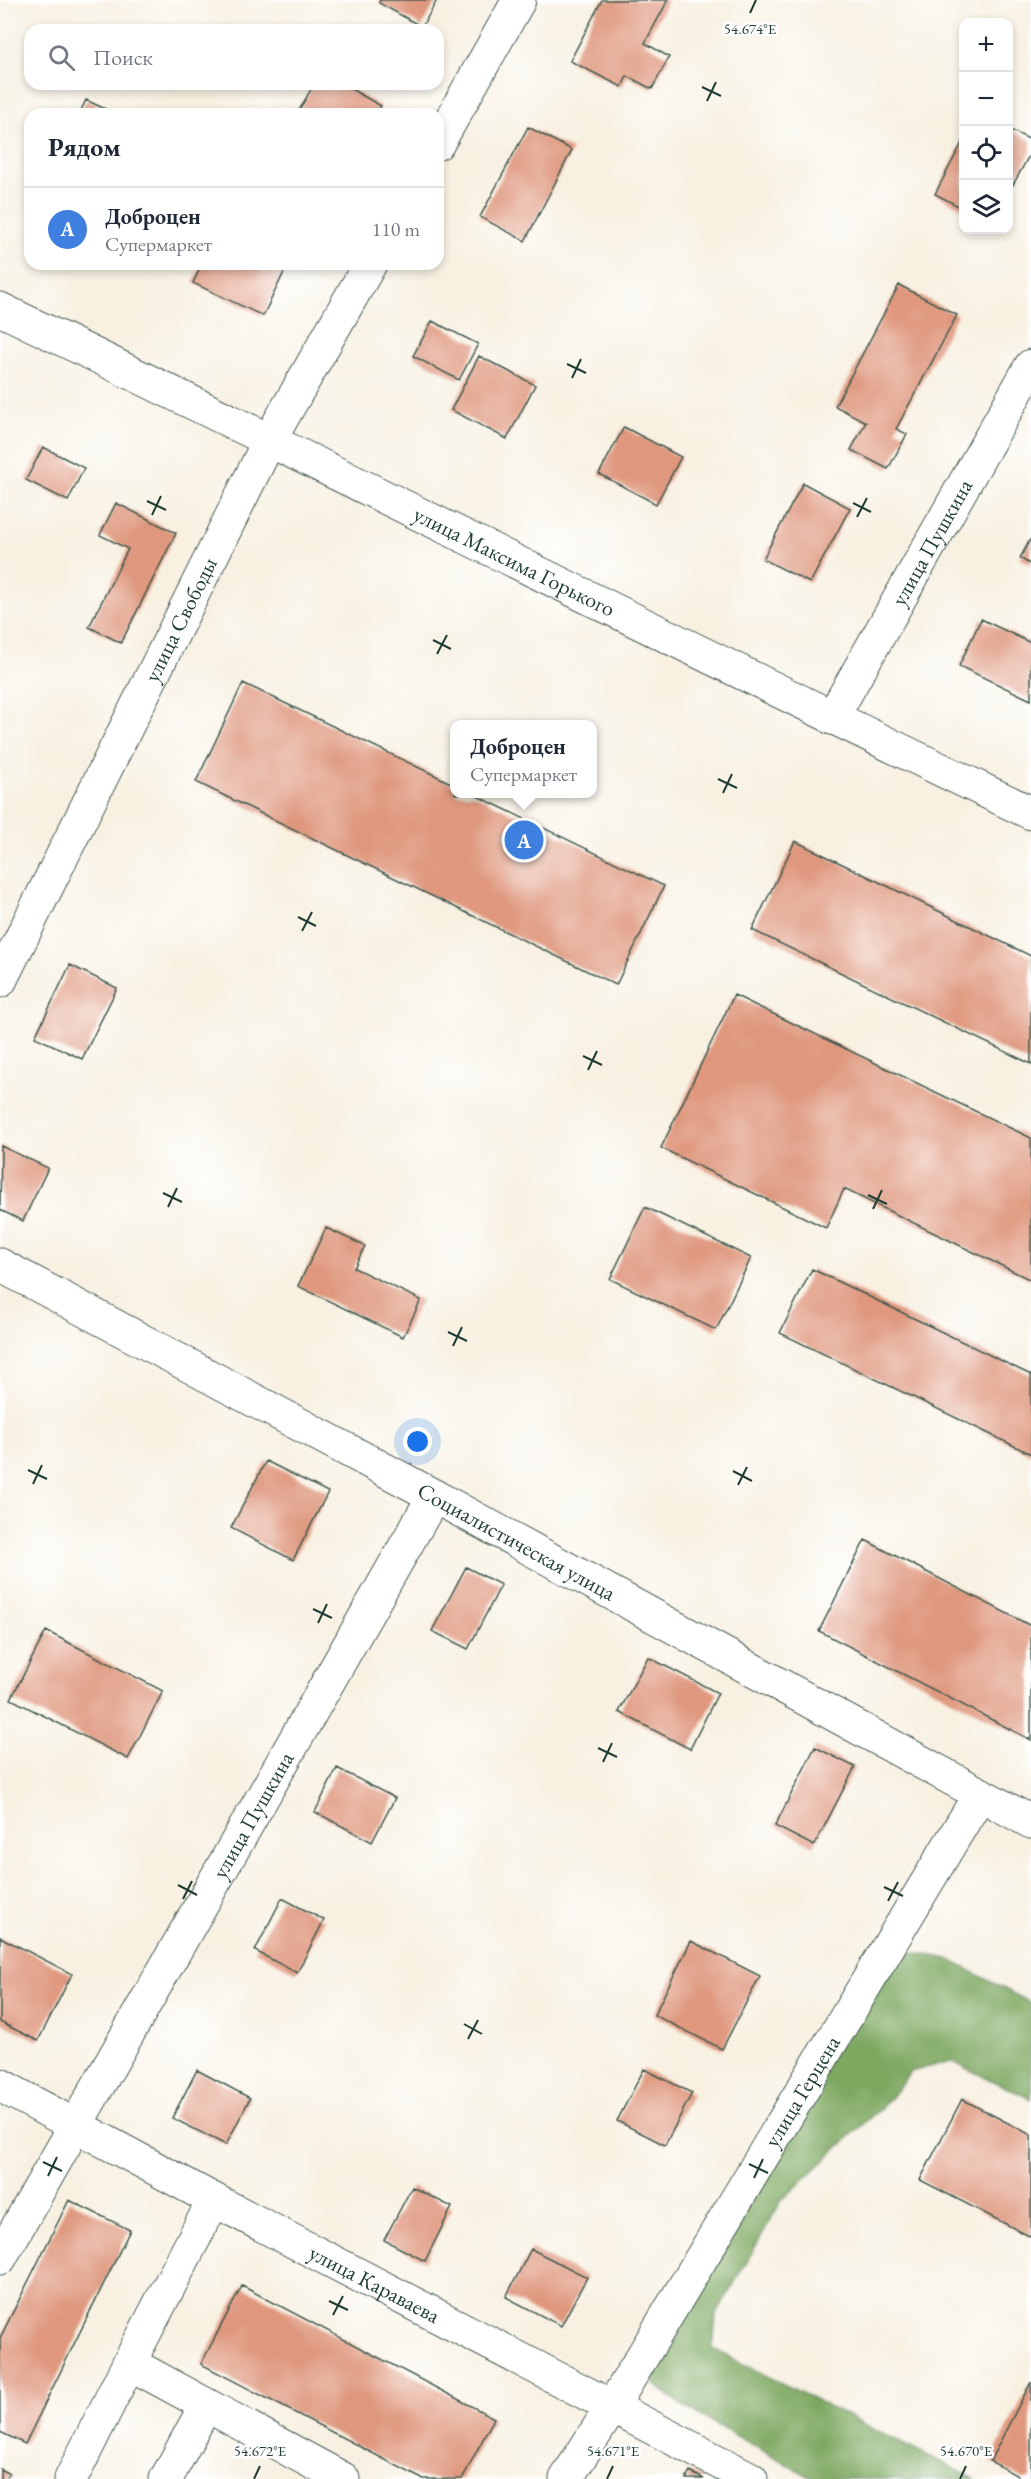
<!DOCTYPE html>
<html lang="ru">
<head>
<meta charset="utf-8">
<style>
  :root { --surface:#fff; --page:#f6f6f7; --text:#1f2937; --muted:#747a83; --line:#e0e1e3; --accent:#2563eb }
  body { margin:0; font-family:"EB Garamond",serif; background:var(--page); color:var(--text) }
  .controls { position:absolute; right:18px; top:18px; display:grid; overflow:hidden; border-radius:12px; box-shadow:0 3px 9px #0003 }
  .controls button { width:54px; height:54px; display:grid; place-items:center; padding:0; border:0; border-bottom:2px solid var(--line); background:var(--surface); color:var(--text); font:30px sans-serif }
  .you { position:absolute; left:418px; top:1442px; width:21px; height:21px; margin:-15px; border:4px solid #fff; border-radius:50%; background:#1a73e8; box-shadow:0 0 0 9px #1a73e833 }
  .badge { display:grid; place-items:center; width:39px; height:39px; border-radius:50%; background:var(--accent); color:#fff; font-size:20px; font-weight:700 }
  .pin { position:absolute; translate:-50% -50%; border:3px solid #fff; box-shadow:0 2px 6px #0006 }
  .popup { position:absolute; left:450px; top:720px; width:147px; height:78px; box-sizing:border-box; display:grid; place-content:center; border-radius:12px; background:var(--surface); filter:drop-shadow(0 2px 4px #0005); font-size:20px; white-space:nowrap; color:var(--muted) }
  .popup b { font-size:22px; color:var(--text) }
  .popup::after { content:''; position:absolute; left:50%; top:100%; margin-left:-12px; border:12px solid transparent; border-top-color:var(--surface) }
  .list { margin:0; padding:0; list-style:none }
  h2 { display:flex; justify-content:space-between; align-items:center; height:78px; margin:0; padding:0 24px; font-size:26px }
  h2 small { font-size:20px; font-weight:400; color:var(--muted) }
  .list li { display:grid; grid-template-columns:39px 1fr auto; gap:18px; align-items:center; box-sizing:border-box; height:84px; padding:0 24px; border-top:2px solid var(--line) }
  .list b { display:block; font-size:22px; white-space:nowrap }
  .list p { margin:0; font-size:20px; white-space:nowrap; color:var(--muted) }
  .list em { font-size:20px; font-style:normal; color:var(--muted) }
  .icon { flex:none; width:33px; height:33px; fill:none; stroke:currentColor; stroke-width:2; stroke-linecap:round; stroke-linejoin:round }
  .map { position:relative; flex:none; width:1031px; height:2479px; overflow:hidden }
  .search { position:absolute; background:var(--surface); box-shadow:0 3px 9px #0003; left:24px; top:24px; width:420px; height:66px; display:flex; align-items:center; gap:15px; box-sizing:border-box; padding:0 21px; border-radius:18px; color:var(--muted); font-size:22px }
  .panel { position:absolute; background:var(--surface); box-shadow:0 3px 9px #0003; left:24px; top:108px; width:420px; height:162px; border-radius:18px }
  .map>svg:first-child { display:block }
  .forest { fill:#7ea860; stroke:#4e724a; stroke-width:1.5 }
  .building { fill:#df987e }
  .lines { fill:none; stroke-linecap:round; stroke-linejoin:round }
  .minor-casing { stroke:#40584e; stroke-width:35 }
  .minor { stroke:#fff; stroke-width:33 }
  .ticks { fill:none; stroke:#1f3d34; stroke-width:2 }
  .labels { text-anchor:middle; stroke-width:5; stroke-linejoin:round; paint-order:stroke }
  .street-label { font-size:22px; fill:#1f3d34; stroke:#fff }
  .ticks-label { font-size:15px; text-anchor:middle; fill:#1f3d34; stroke:#fff; stroke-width:5; stroke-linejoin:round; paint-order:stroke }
</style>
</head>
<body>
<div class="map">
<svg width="1031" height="2479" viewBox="0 0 1031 2479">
  <rect width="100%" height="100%" fill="#fff"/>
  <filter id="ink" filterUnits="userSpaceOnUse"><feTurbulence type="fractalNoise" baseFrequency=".0167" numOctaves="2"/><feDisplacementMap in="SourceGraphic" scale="12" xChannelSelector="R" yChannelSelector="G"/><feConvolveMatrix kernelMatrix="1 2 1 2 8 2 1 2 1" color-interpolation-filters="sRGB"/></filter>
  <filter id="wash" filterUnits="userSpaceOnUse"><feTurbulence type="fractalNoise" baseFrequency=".008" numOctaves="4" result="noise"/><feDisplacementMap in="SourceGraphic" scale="24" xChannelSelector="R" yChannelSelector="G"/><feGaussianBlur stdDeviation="1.35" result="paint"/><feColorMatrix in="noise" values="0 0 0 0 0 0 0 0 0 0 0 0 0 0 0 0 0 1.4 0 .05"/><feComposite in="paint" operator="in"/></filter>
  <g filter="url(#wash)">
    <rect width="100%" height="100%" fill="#f8f1e2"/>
    <path class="forest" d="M 914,1952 L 948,1959 L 1031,2003 L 1031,2099 L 951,2061 L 910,2072 L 888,2101 L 782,2200 L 716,2315 L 713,2349 L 975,2479 L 814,2479 L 681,2405 L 641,2374 L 883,1966 Z"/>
    <g id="blocks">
      <path class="building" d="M 380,0 L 437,0 L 422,27 L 379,3 Z
        M 602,0 L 668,0 L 645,43 L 669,57 L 652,89 L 627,76 L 622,87 L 570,61 Z
        M 314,84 L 342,84 L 381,106 L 376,114 L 297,114 Z
        M 86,100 L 116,114 L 79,114 Z
        M 528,127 L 572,150 L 525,241 L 480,217 Z
        M 1008,129 L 1031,140 L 1031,152 L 1008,194 Z
        M 964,139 L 964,209 L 935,194 Z
        M 202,264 L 288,264 L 263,316 L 193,283 Z
        M 899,285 L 957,315 L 896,429 L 907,434 L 888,469 L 851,450 L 866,422 L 835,406 Z
        M 432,321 L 478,344 L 459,380 L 413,356 Z
        M 479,356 L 535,385 L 507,439 L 451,410 Z
        M 624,427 L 681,457 L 656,504 L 599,474 Z
        M 43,447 L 84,468 L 68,501 L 26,480 Z
        M 803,483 L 850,508 L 810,583 L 763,559 Z
        M 116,503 L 176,533 L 121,643 L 89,627 L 128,549 L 100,535 Z
        M 1031,538 L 1031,565 L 1020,558 Z
        M 981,619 L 1031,643 L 1031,700 L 959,666 Z
        M 243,683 L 455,785 L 455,794 L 473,794 L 664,886 L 616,985 L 196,782 Z
        M 795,841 L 1031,956 L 1031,1064 L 752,930 Z
        M 70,965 L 117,988 L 82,1059 L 35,1037 Z
        M 734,995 L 1031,1138 L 1031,1280 L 844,1189 L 826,1228 L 661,1148 Z
        M 1,1146 L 48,1168 L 23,1221 L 0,1210 Z
        M 645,1207 L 751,1258 L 716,1330 L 610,1279 Z
        M 326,1228 L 365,1246 L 354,1268 L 421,1300 L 403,1337 L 298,1286 Z
        M 812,1269 L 1031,1375 L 1031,1454 L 780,1333 Z
        M 266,1461 L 328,1492 L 293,1560 L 231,1528 Z
        M 865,1540 L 1031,1626 L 1031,1740 L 819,1631 Z
        M 466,1567 L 501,1585 L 468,1649 L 432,1631 Z
        M 46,1631 L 163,1691 L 128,1759 L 11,1699 Z
        M 648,1657 L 718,1693 L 690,1749 L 619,1712 Z
        M 815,1747 L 855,1767 L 814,1846 L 775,1826 Z
        M 337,1768 L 395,1798 L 372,1842 L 315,1812 Z
        M 282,1898 L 324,1920 L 297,1973 L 255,1951 Z
        M 0,1937 L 72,1974 L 38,2041 L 0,2022 Z
        M 691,1941 L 760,1976 L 722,2049 L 654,2015 Z
        M 644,2069 L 692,2093 L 665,2145 L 617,2121 Z
        M 197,2070 L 250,2098 L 226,2145 L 172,2118 Z
        M 962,2099 L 1031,2135 L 1031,2237 L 920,2180 Z
        M 412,2187 L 452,2207 L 425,2261 L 384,2240 Z
        M 69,2200 L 130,2230 L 25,2444 L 0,2432 L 0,2338 Z
        M 531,2249 L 587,2277 L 561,2326 L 506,2297 Z
        M 242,2286 L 494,2418 L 462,2479 L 422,2479 L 201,2364 Z
        M 1031,2382 L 1031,2479 L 1023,2479 L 990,2461 Z
        M 0,2469 L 9,2474 L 6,2479 L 0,2479 Z
        M 690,2472 L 704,2479 L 686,2479 Z"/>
    </g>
  </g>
  <g filter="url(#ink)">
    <use href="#blocks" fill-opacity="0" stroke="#40584e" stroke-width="1.5"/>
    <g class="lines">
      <g class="minor-casing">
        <g id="minor">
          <path d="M 438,143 L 519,0"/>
          <path id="s1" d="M 0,309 C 344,475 686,648 1031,813"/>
          <path id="s2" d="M 832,718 L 1031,366"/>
          <path id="s3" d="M 0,981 L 270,439 L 370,264"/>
          <path id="s4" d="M 0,1265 L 434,1496 L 1031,1822"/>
          <path id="s5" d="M 0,2085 L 214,2200 L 751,2479"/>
          <path d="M 214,2200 L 129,2363 L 343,2479"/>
          <path id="s6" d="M 0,2258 L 434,1496"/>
          <path d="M 71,2479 L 129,2363"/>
          <path d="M 166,2479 L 206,2405"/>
          <path id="s7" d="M 566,2479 L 612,2407 L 980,1794"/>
        </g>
      </g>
      <use href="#minor" class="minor"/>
    </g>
  </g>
  <path class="ticks" d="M 750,13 L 756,0M 702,87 L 721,96M 707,101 L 716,82M 567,364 L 586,373M 572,378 L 581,359M 147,501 L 166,510M 853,503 L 871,512M 152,515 L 161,496M 857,517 L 867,498M 433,640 L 451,649M 437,654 L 447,635M 718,779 L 737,788M 723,793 L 732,774M 298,917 L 316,926M 302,931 L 312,912M 583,1056 L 602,1065M 588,1070 L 597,1051M 163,1193 L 182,1202M 868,1195 L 887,1204M 168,1207 L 177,1188M 873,1209 L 882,1190M 448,1332 L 467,1341M 453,1346 L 462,1327M 28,1470 L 47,1479M 733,1471 L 752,1481M 33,1484 L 42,1465M 738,1485 L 747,1467M 313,1609 L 332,1618M 318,1623 L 327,1604M 598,1748 L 617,1757M 603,1762 L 612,1743M 178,1885 L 197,1895M 884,1887 L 903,1896M 183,1899 L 192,1881M 888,1901 L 898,1882M 464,2024 L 482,2034M 468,2039 L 478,2020M 43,2162 L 62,2171M 749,2164 L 768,2173M 48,2176 L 57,2157M 754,2178 L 763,2159M 329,2301 L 348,2310M 333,2315 L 343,2296M 254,2479 L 260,2466M 607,2479 L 613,2466M 960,2479 L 966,2466"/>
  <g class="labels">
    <g class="street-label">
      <text dy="8" stroke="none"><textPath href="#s2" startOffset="202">улица Пушкина</textPath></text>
      <text dy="8" stroke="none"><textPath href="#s1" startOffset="573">улица Максима Горького</textPath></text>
      <text dy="8" stroke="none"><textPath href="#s3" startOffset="404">улица Свободы</textPath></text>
      <text dy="8" stroke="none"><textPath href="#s4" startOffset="586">Социалистическая улица</textPath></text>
      <text dy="8" stroke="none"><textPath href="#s6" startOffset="510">улица Пушкина</textPath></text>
      <text dy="8" stroke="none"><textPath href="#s7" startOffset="454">улица Герцена</textPath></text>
      <text dy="8" stroke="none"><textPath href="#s5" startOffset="424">улица Караваева</textPath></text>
    </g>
  </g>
  <g class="ticks-label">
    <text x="750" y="34">54.674°E</text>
    <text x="260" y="2456">54.672°E</text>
    <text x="613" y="2456">54.671°E</text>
    <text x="966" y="2456">54.670°E</text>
  </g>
</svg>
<div class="controls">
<button>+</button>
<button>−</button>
<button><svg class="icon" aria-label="locate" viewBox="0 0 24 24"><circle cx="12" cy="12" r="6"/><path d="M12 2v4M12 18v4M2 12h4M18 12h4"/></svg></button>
<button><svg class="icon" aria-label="layers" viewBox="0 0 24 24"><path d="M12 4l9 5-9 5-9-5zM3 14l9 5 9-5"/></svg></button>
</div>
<div class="you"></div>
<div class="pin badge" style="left:524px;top:840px;background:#3f7fe0">A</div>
<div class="popup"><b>Доброцен</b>Супермаркет</div>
<div class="search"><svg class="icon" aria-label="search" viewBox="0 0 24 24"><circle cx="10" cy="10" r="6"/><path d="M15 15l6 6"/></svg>Поиск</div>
<section class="panel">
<h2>Рядом<small></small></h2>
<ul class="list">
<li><span class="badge" style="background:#3f7fe0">A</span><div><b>Доброцен</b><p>Супермаркет</p></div><em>110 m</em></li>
</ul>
</section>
</div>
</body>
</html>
